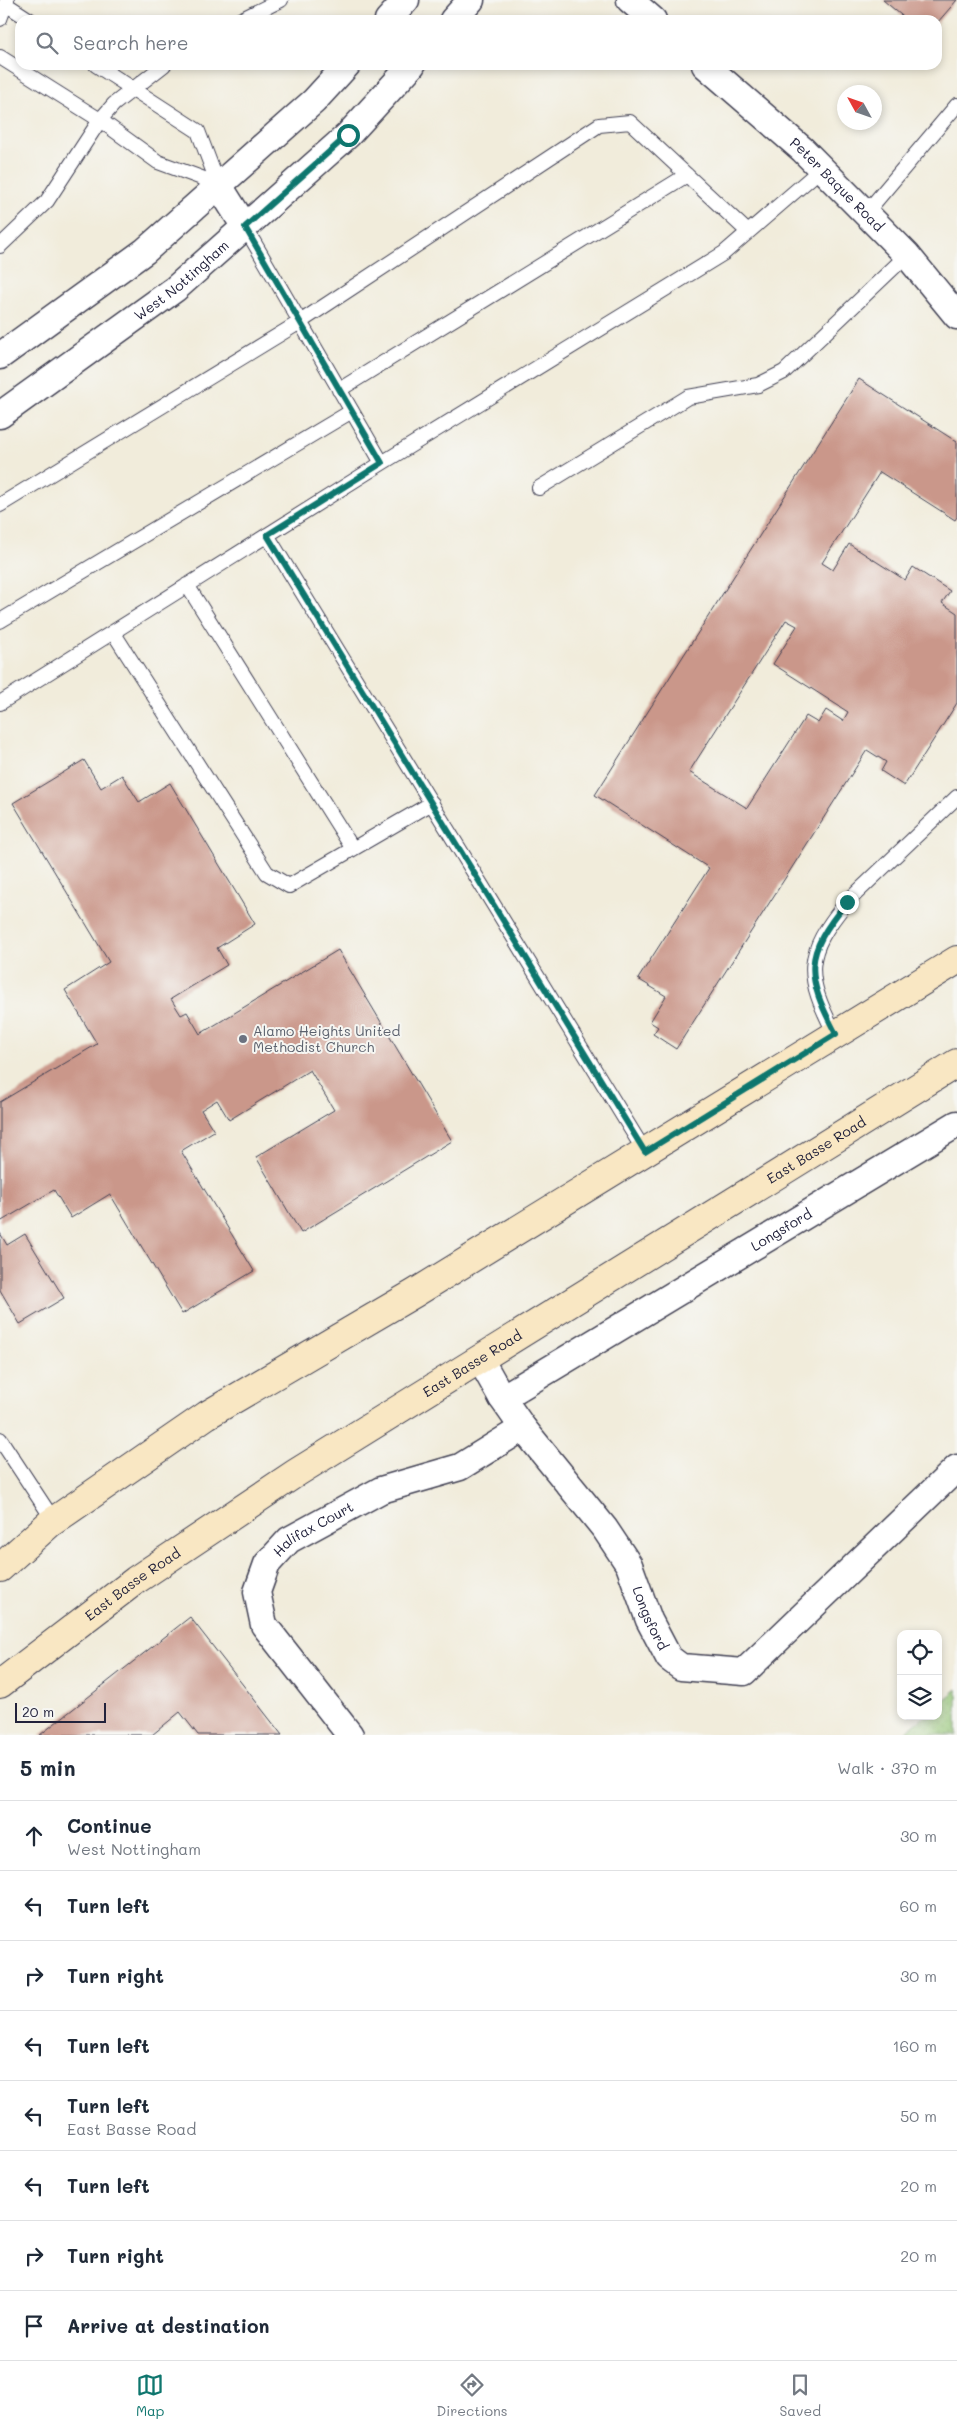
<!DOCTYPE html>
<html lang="en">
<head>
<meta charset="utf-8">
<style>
  :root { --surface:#fff; --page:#f2f2f3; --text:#1f2937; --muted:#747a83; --line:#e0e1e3; --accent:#0f766e }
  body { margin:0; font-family:Mali,sans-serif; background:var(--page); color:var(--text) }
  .controls { position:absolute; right:15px; bottom:15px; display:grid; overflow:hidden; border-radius:10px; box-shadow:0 2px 8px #0003 }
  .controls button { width:45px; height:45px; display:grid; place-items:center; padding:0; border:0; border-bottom:1px solid var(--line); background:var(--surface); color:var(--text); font:25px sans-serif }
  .compass { position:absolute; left:837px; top:85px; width:45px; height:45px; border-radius:50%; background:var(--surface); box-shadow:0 2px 8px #0003; rotate:310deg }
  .scale { position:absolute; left:15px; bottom:12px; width:91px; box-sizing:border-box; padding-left:5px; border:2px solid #22223b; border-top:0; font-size:14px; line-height:18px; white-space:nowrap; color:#22223b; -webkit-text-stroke:4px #f6f6f2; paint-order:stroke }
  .stop { position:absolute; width:15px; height:15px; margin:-11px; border:4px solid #0f766e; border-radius:50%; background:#fff }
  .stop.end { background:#0f766e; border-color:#fff; box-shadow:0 1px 5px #0008 }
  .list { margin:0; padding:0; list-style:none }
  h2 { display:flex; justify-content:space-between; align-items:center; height:65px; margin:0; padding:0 20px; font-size:21px }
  h2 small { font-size:16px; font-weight:400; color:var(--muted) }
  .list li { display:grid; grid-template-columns:32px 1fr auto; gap:15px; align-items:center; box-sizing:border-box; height:70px; padding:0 20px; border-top:1px solid var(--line) }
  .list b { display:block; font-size:19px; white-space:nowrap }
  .list p { margin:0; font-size:16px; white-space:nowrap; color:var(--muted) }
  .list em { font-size:16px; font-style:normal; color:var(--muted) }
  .icon { flex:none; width:28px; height:28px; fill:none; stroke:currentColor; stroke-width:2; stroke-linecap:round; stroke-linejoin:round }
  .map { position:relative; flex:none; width:957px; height:1735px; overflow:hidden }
  .search { position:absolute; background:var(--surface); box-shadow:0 2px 8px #0003; left:15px; right:15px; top:15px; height:55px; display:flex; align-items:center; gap:12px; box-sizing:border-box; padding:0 18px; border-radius:15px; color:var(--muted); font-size:19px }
  .sheet { height:625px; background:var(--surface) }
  nav { display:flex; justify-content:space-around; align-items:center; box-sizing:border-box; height:70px; border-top:1px solid var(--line); background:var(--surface); font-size:14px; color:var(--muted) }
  nav a { display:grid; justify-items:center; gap:2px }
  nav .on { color:var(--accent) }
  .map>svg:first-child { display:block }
  .green { fill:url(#green-dots); stroke:#5a7358 }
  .building { fill:#ca978a; fill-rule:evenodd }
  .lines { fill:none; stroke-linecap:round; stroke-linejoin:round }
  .lane-casing { stroke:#414053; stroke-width:16 }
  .street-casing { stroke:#414053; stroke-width:29 }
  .secondary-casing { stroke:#414053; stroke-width:30 }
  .lane { stroke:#fff; stroke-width:14 }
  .street { stroke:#fff; stroke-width:26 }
  .secondary { stroke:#f9e7c3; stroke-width:28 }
  .route { stroke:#0f766e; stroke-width:6 }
  .worship-dot { fill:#6b7280; stroke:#f6f6f2; stroke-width:2 }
  .labels { text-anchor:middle; stroke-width:4; stroke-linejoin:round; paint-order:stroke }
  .street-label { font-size:14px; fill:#22223b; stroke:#f6f6f2 }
  .worship-label { font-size:14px; fill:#5b616d; stroke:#f6f6f2; text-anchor:start }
</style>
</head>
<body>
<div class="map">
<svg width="957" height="1735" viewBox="0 0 957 1735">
  <defs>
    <pattern id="green-dots" width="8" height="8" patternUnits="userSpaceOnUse" patternTransform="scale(1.25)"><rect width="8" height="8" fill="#93c474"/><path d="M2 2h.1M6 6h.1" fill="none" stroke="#7ea865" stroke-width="1.8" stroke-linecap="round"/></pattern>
  </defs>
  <rect width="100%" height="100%" fill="#f6f6f2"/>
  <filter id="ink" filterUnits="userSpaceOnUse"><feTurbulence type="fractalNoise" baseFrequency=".02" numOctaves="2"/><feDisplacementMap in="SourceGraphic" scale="10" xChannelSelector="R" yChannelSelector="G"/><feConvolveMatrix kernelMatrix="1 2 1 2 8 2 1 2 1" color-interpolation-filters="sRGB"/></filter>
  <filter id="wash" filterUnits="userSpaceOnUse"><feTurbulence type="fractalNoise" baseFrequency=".0096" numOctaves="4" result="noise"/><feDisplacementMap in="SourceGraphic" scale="20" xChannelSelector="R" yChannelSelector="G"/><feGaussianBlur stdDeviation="1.12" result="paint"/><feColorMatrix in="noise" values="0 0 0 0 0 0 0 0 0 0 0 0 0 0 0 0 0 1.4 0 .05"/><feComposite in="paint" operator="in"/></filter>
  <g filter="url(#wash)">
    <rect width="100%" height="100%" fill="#f1ecdb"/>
    <path class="green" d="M 957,1689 L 957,1735 L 902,1735 L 925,1716 L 938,1716 L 938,1705 Z"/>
    <g id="blocks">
      <path class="building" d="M 883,0 L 957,0 L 937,23 L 937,20 L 907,20 Z
        M 859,379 L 957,442 L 957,517 L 955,520 L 880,472 L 822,563 L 833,570 L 849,544 L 905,580 L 913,567 L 950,591 L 942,603 L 957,613 L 957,703 L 904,786 L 881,771 L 886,762 L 867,750 L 676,1049 L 653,1034 L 658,1027 L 650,1022 L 666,996 L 638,979 L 709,868 L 595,795 ZM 786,620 L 797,626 L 773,664 L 848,712 L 843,721 L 826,710 L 818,723 L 806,716 L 747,808 L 689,772 Z
        M 84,760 L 101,788 L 122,775 L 139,802 L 170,783 L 255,924 L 217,948 L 227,965 L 171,999 L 181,1015 L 187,1012 L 200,1034 L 338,950 L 452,1141 L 301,1233 L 256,1157 L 334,1110 L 310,1070 L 229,1120 L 217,1100 L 201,1110 L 214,1131 L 181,1151 L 254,1271 L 182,1314 L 110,1194 L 71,1218 L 54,1190 L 0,1222 L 0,1102 L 97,1044 L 65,990 L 109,962 L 13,803 Z
        M 0,1233 L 7,1245 L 25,1234 L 64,1298 L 20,1324 L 0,1290 Z
        M 190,1617 L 282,1735 L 198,1735 L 180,1712 L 152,1735 L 40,1735 Z"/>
    </g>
  </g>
  <g filter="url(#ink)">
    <use href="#blocks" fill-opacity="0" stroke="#414053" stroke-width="1"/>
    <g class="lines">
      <g class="lane-casing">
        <path id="lane" d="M 7,5 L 30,20
          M 0,19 L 7,0
          M 240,20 L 281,0
          M 0,57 L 100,120 L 158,162 L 218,184
          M 96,65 L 198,131 L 218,184
          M 865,214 L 957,105
          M 245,227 L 382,463
          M 0,246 L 47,201 L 100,120 L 114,104 L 164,65
          M 339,390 L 687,175
          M 539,488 L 688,397 L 758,385 L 784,372 L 907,255
          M 0,505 L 300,322 L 599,125 L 630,122 L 748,232
          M 267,535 L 645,1152
          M 187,585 L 353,849
          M 0,621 L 352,411
          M 113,632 L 267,873 L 289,886 L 432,803
          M 0,703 L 382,463 L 724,253 L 821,169
          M 835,1034 C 805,975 803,955 847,902 L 957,797
          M 0,1439 L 54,1521"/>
      </g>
      <g class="street-casing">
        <g id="street">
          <path d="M 630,0 L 653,20"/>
          <path d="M 388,20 L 406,0"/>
          <path d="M 453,20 L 471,0"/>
          <path id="s1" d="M 705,65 L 803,150 L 907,255 L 957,316"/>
          <path d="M 218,184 L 245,227"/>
          <path d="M 0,356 L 145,251 L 314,101 L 347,65"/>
          <path id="s2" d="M 0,415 L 175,289 L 348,135 L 412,65"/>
          <path id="s3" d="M 480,1359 L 502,1398 L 523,1428 L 605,1529 L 629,1565 L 649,1620 L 669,1658 L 681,1667 L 744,1672 L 957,1468"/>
          <path id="s4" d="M 502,1398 L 957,1124"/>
          <path id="s5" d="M 350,1735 L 264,1625 L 257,1592 L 267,1564 L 289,1540 L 381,1490 L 460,1467 L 523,1428"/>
        </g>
      </g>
      <g class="secondary-casing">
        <g id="secondary">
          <path d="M 0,1568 L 49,1524 L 207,1415 L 415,1293 L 957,960"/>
          <path id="s6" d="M 0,1684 L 136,1580 L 296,1473 L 957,1063"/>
        </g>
      </g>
      <use href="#lane" class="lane"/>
      <use href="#street" class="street"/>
      <use href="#secondary" class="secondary"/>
    </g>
  </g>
  <g class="lines" filter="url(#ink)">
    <path class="route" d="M 348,135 L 245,227 L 382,463 L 267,535 L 645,1152 L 836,1034 C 805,975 803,955 847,902"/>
  </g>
  <circle class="worship-dot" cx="243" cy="1039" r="5"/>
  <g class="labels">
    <g class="street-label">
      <text dy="5" stroke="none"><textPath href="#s1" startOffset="178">Peter Baque Road</textPath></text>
      <text dy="5" stroke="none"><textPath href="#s2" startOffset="226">West Nottingham</textPath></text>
      <text dy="5" stroke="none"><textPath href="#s6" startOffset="976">East Basse Road</textPath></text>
      <text dy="5" stroke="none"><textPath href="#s4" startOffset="326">Longsford</textPath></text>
      <text dy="5" stroke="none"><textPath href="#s6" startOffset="571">East Basse Road</textPath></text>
      <text dy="5" stroke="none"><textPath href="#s5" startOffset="262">Halifax Court</textPath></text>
      <text dy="5" stroke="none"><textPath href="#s6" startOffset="166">East Basse Road</textPath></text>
      <text dy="5" stroke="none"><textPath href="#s3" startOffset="312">Longsford</textPath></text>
    </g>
    <g class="worship-label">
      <text x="253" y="1036">Alamo Heights United<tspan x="253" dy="16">Methodist Church</tspan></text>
    </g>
  </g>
</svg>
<div class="controls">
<button><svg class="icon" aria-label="locate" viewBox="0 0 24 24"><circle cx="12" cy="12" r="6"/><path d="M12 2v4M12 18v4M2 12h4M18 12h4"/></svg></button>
<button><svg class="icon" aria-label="layers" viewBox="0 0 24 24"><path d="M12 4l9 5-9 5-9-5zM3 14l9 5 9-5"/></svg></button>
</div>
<svg class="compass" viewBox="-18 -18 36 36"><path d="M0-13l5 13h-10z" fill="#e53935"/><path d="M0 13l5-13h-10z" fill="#747a83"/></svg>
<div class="scale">20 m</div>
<div class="stop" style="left:348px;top:135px"></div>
<div class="stop end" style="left:847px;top:902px"></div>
<div class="search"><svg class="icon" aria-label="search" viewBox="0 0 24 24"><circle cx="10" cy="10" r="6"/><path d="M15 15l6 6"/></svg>Search here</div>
</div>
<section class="sheet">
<h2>5 min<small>Walk · 370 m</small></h2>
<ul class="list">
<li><svg class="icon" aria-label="ahead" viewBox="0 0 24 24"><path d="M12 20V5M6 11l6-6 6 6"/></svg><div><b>Continue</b><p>West Nottingham</p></div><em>30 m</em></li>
<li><svg class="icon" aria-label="left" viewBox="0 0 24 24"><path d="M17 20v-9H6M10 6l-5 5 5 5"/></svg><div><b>Turn left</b></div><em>60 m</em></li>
<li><svg class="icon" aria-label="right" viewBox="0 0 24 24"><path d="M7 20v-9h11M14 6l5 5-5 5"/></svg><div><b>Turn right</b></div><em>30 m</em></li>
<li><svg class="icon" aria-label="left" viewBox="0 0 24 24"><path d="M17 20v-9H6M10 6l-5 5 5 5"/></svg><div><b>Turn left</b></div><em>160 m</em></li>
<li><svg class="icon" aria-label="left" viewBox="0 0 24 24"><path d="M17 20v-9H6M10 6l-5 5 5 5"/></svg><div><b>Turn left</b><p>East Basse Road</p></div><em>50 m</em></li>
<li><svg class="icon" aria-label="left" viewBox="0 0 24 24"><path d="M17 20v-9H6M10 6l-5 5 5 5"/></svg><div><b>Turn left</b></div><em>20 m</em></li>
<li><svg class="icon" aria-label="right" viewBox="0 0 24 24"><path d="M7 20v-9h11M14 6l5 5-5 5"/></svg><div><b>Turn right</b></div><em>20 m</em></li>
<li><svg class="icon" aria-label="arrive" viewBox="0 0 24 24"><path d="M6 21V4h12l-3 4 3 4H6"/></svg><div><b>Arrive at destination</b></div></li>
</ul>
</section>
<nav>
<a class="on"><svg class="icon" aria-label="map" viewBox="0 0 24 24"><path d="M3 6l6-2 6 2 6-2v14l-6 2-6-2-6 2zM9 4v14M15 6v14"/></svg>Map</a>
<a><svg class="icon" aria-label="directions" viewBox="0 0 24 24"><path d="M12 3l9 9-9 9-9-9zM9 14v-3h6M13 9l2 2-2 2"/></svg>Directions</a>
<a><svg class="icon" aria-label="saved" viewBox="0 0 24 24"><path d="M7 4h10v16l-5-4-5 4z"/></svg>Saved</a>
</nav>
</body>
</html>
